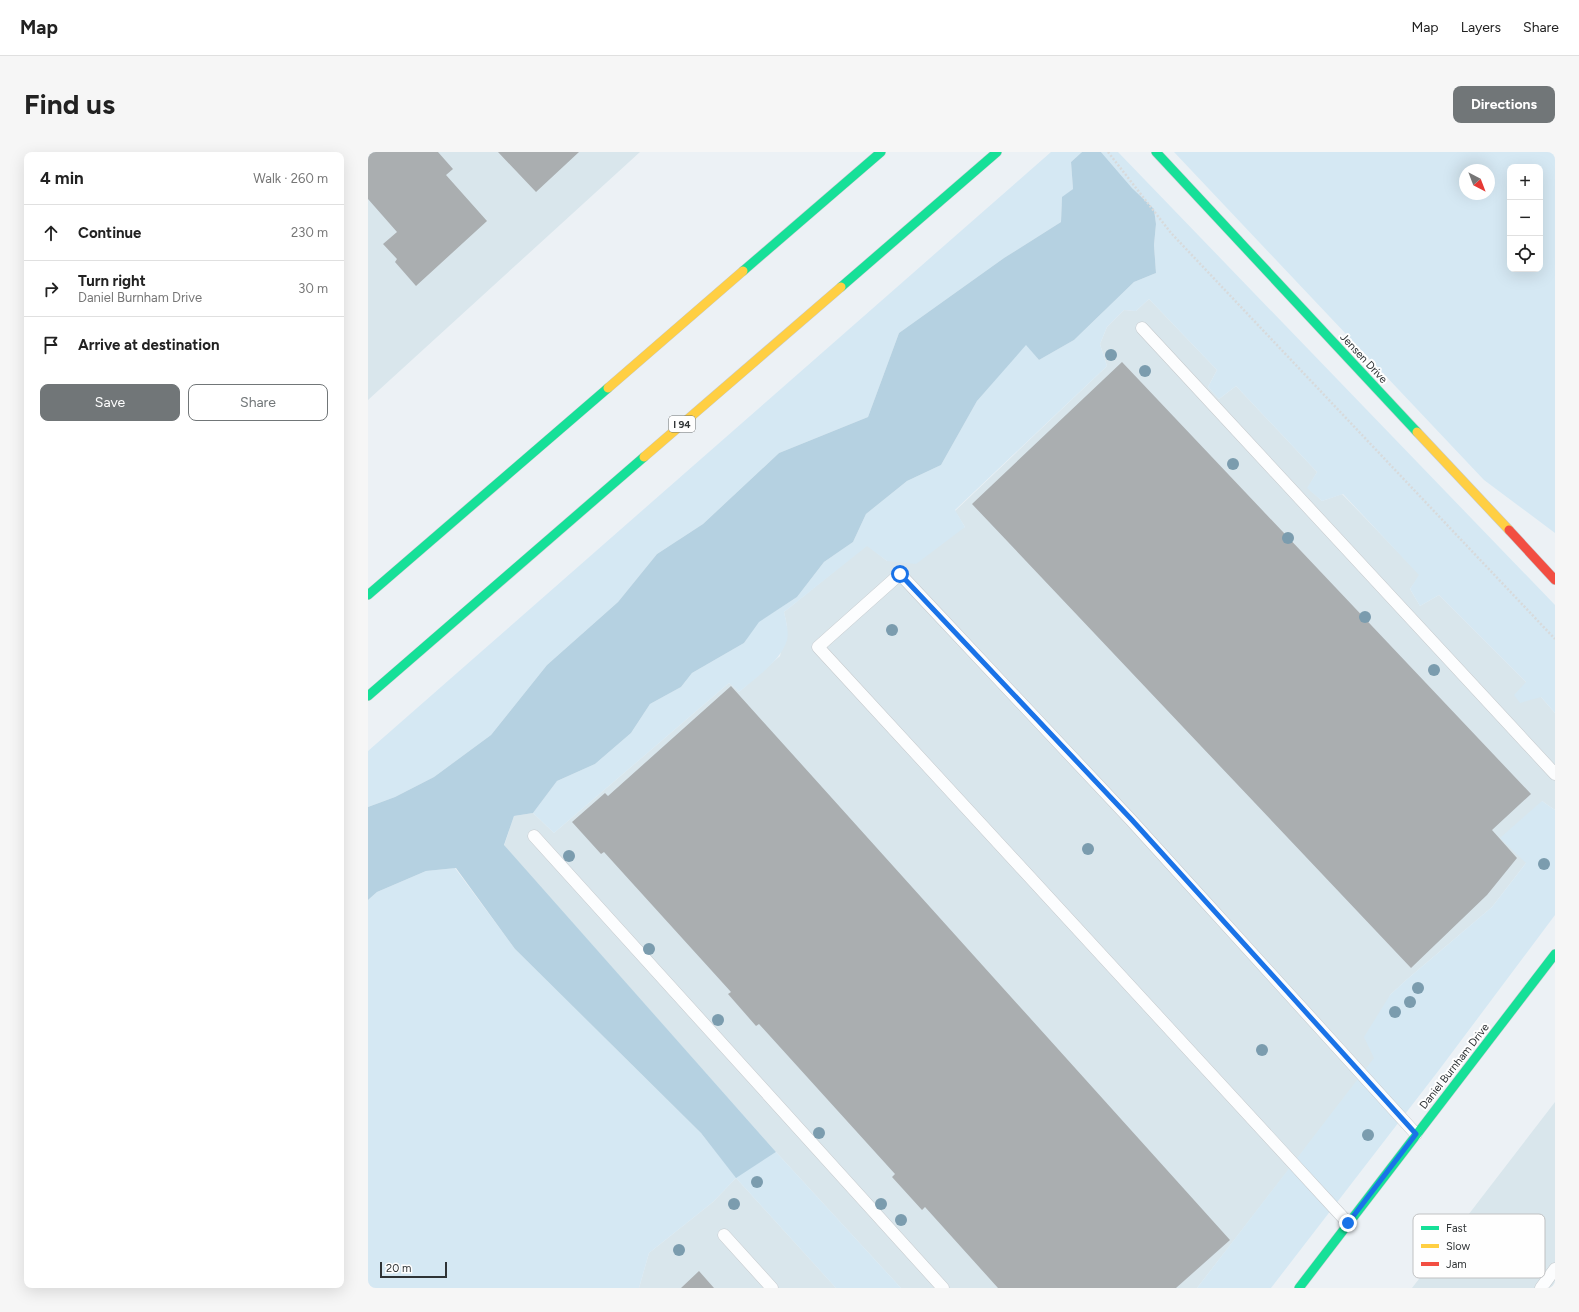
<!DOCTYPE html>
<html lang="en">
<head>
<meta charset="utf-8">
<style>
  :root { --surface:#fff; --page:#f6f6f6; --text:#222; --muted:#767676; --line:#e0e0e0; --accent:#717678 }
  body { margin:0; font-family:Figtree,sans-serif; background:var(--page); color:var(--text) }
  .controls { position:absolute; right:12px; top:12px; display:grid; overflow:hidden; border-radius:8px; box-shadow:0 4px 16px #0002 }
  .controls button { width:36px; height:36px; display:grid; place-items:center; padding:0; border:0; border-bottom:1px solid var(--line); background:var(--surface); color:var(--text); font:20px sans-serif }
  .compass { position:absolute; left:1091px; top:12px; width:36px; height:36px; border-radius:50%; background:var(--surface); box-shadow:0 4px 16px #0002; rotate:138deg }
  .scale { position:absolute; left:12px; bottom:10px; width:67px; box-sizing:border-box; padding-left:4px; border:2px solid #2f3335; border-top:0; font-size:11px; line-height:14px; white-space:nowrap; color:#2f3335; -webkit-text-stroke:3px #fefefe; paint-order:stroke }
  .stop { position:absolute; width:12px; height:12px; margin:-9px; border:3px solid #1a73e8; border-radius:50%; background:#fff }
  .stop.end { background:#1a73e8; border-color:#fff; box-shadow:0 1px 4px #0008 }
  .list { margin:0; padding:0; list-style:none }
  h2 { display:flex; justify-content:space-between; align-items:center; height:52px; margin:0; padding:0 16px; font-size:17px }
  h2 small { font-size:13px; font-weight:400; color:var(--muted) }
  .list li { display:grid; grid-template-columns:26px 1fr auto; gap:12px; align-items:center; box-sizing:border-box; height:56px; padding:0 16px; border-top:1px solid var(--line) }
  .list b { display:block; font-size:15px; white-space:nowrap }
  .list p { margin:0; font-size:13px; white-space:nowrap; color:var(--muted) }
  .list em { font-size:13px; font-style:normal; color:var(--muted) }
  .actions { display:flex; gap:8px; padding:12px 16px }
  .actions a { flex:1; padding:9px 0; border:1px solid var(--accent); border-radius:8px; text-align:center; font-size:14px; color:var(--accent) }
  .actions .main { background:var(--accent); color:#fff }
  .icon { flex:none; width:22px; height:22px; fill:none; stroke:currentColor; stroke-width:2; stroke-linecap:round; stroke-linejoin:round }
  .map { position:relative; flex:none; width:1187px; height:1136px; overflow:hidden; border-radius:8px }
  header { display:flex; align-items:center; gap:24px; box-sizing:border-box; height:56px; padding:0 20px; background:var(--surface); border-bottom:1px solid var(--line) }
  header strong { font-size:19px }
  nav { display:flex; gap:22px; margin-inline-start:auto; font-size:14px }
  .intro { display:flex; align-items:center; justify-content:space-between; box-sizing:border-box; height:96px; padding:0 24px }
  h1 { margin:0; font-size:28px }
  .button { padding:10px 18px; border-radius:8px; background:var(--accent); color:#fff; font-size:14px; font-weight:700 }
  main { display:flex; gap:24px; padding:0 24px }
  aside { flex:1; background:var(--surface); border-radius:8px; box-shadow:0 4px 16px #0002 }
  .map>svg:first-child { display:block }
  .built { fill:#d9e6ec }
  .green { fill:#d5e8f3; fill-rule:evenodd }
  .forest { fill:#b5d1e1 }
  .building { fill:#aaaeb0 }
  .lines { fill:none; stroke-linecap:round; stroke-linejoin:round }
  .lane-casing { stroke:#c6cacd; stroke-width:13 }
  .fast-casing { stroke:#c6cacd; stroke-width:10 }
  .slow-casing { stroke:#c6cacd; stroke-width:10 }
  .jam-casing { stroke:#c6cacd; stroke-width:10 }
  .path { stroke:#d8dadb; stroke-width:2.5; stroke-dasharray:2 2; stroke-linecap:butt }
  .lane { stroke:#fcfdfe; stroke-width:12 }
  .fast { stroke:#16e098; stroke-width:9 }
  .slow { stroke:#ffcf43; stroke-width:9 }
  .jam { stroke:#f24e42; stroke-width:9 }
  .tree { fill:#7b9cae }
  .route { stroke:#1a73e8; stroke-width:5 }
  .labels { text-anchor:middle; stroke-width:4; stroke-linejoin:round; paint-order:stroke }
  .shield { fill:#fefefe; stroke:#6d7071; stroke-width:1 }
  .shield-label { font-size:10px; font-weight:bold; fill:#2f3335 }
  .street-label { font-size:11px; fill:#2f3335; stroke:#fefefe }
  .key { fill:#fefefe; stroke:#c0c1c2; stroke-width:1 }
  .key-label { font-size:11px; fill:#2f3335 }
</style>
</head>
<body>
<header>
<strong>Map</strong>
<nav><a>Map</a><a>Layers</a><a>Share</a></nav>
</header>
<div class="intro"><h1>Find us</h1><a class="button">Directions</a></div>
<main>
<aside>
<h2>4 min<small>Walk · 260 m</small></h2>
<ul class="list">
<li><svg class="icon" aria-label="ahead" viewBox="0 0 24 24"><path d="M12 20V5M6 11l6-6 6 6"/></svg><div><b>Continue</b></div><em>230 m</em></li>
<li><svg class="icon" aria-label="right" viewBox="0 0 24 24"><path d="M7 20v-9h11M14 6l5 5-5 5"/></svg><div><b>Turn right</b><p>Daniel Burnham Drive</p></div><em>30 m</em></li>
<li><svg class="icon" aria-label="arrive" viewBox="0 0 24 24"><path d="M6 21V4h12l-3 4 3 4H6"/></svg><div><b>Arrive at destination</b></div></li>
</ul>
<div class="actions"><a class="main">Save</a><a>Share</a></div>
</aside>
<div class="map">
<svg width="1187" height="1136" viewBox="0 0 1187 1136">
  <rect width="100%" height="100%" fill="#ecf1f5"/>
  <path class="built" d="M 0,0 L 272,0 L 0,248 Z
    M 781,147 L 849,218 L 840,235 L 851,247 L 868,234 L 949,320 L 940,336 L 954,349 L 974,342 L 1052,423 L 1042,437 L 1052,454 L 1071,443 L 1173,545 L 1187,561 L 1187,658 L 1174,649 L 1158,711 L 1124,755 L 1037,829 L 1022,843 L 1007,906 L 829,1136 L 533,1136 L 408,1000 L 136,694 L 146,664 L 165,661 L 186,681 L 361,531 L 371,540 L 412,504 L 419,474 L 416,460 L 499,393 L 519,409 L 597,375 L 587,359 L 739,214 L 732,192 L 739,175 L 756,158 L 768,159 Z
    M 1187,950 L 1187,1136 L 1044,1136 Z
    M 368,1026 L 468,1136 L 271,1136 L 281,1101 L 345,1050 Z"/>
  <path class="green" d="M 683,0 L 714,0 L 703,10 L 705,37 L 694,46 L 693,70 L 636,106 L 531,181 L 500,265 L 411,301 L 335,372 L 289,402 L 250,450 L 179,513 L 123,583 L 66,625 L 27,645 L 0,655 L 0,599 Z
    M 733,0 L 750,0 L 1187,453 L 1187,561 L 1173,545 L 1152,551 L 1146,543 L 1158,530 L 1071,443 L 1052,454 L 1042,437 L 1051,423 L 975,342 L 954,349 L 939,336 L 949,320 L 868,234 L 851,247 L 840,235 L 849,218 L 781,147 L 768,159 L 756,158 L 739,175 L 732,192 L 739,214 L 587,358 L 597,375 L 548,412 L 519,409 L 499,394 L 416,460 C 418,469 421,479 419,488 C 413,509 387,526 371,540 L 361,531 L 186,681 L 165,661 L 189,629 L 227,612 L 263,581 L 282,552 L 313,535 L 324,521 L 376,491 L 390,470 L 429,445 L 456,410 L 485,390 L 498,362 L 539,329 L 573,313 L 609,249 L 658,192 L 671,208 L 706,188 L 766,130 L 788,121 L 786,93 L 788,72 L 786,57 L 764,36 Z
    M 806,0 L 1187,0 L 1187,381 L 1116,328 ZM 1142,15 L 1172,15 L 1172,117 L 1142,117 ZM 1097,18 L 1121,18 L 1121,42 L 1097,42 Z
    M 1174,649 L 1187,658 L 1187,763 L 1071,918 L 903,1136 L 829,1136 L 1006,906 L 996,885 L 1022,843 L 1037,829 L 1124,755 L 1158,711 L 1132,686 Z
    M 87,716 L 147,797 L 333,981 L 368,1025 L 408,1000 L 533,1136 L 468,1136 L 368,1026 L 345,1050 L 281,1101 L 271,1136 L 0,1136 L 0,748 L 9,740 L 58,719 Z"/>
  <path class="forest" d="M 714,0 L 733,0 L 764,36 L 786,57 L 788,72 L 786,93 L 788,121 L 766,130 L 706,188 L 671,208 L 658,193 L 609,249 L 573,313 L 539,329 L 498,362 L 485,390 L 456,410 L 429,445 L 391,470 L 376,491 L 324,521 L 313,535 L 282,552 L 263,581 L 227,612 L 189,629 L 165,661 L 146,664 L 136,693 L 408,1000 L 368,1026 L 333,981 L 147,797 L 88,716 L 58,719 L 9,740 L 0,748 L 0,655 L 27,645 L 66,625 L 123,583 L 179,513 L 250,450 L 289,402 L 335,372 L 411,301 L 500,265 L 531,181 L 636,106 L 693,70 L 694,45 L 705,37 L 703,10 Z"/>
  <path class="building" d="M 0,0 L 70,0 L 85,17 L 78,23 L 119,69 L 48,134 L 27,110 L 29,107 L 15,92 L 29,80 L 0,47 Z
    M 130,0 L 211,0 L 168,40 Z
    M 754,210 L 1163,642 L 1124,678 L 1149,706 L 1119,743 L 1043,816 L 604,352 Z
    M 363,534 L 862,1088 L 808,1136 L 630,1136 L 557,1055 L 554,1058 L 524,1025 L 527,1022 L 391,872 L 388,874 L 360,842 L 363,840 L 236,700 L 233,702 L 204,670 L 237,641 L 240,644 Z
    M 331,1119 L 346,1136 L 313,1136 Z"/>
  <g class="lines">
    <g class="lane-casing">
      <path id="lane" d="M 774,176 L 1187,622
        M 166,684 L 575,1136
        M 980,1071 L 450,495 L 532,422 L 763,668 L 1048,982
        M 356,1083 L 404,1136
        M 1173,1136 L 1187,1117"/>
    </g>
    <g class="fast-casing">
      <path id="fast" d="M 788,0 L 1049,280
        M 375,119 L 513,0
        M 473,135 L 629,0
        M 0,443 L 240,236
        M 0,544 L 276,305
        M 931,1136 L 1187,802"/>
    </g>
    <g class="slow-casing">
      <path id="slow" d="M 240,236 L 375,119
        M 1049,280 L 1141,378
        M 276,305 L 473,135"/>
    </g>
    <g class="jam-casing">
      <path id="jam" d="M 1141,378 L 1187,428"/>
    </g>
    <path class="path" d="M 740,0 L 803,81 L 1187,487"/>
    <use href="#lane" class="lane"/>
    <use href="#fast" class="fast"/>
    <use href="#slow" class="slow"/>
    <use href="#jam" class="jam"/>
  </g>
  <g class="tree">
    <circle cx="743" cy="203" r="6"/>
    <circle cx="777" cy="219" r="6"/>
    <circle cx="865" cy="312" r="6"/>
    <circle cx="920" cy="386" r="6"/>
    <circle cx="997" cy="465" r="6"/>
    <circle cx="524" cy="478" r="6"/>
    <circle cx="1066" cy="518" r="6"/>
    <circle cx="720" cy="697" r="6"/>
    <circle cx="201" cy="704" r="6"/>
    <circle cx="1176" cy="712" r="6"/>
    <circle cx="281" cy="797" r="6"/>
    <circle cx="1050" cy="836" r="6"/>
    <circle cx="1042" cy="850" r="6"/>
    <circle cx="1027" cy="860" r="6"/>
    <circle cx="350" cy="868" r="6"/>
    <circle cx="894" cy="898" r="6"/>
    <circle cx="451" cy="981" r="6"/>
    <circle cx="1000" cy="983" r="6"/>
    <circle cx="389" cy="1030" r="6"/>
    <circle cx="366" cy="1052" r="6"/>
    <circle cx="513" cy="1052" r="6"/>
    <circle cx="533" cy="1068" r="6"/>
    <circle cx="311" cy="1098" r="6"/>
  </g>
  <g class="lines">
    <path class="route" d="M 532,422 L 764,668 L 1048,982 L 980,1071"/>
  </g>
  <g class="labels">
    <rect class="shield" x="301" y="264" width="26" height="16" rx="3"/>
    <g class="shield-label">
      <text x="314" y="276">I 94</text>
    </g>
    <g class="street-label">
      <text transform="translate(996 206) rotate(47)" y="4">Jensen Drive</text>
      <text transform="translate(1086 914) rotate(-52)" y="4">Daniel Burnham Drive</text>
    </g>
  </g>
  <rect x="1045" y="1062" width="132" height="64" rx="6" class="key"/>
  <rect x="1053" y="1074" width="18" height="4" fill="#16e098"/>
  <rect x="1053" y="1092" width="18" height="4" fill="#ffcf43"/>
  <rect x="1053" y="1110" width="18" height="4" fill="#f24e42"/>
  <g class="key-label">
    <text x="1078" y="1080">Fast</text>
    <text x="1078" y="1098">Slow</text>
    <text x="1078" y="1116">Jam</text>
  </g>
</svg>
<div class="controls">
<button>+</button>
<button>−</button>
<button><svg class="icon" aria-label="locate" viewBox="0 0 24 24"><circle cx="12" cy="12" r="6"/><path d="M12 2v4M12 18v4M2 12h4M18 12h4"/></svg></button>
</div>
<svg class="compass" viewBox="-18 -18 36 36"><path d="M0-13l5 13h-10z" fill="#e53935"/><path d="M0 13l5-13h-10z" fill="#767676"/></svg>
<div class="scale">20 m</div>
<div class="stop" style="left:532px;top:422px"></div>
<div class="stop end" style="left:980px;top:1071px"></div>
</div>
</main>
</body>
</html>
